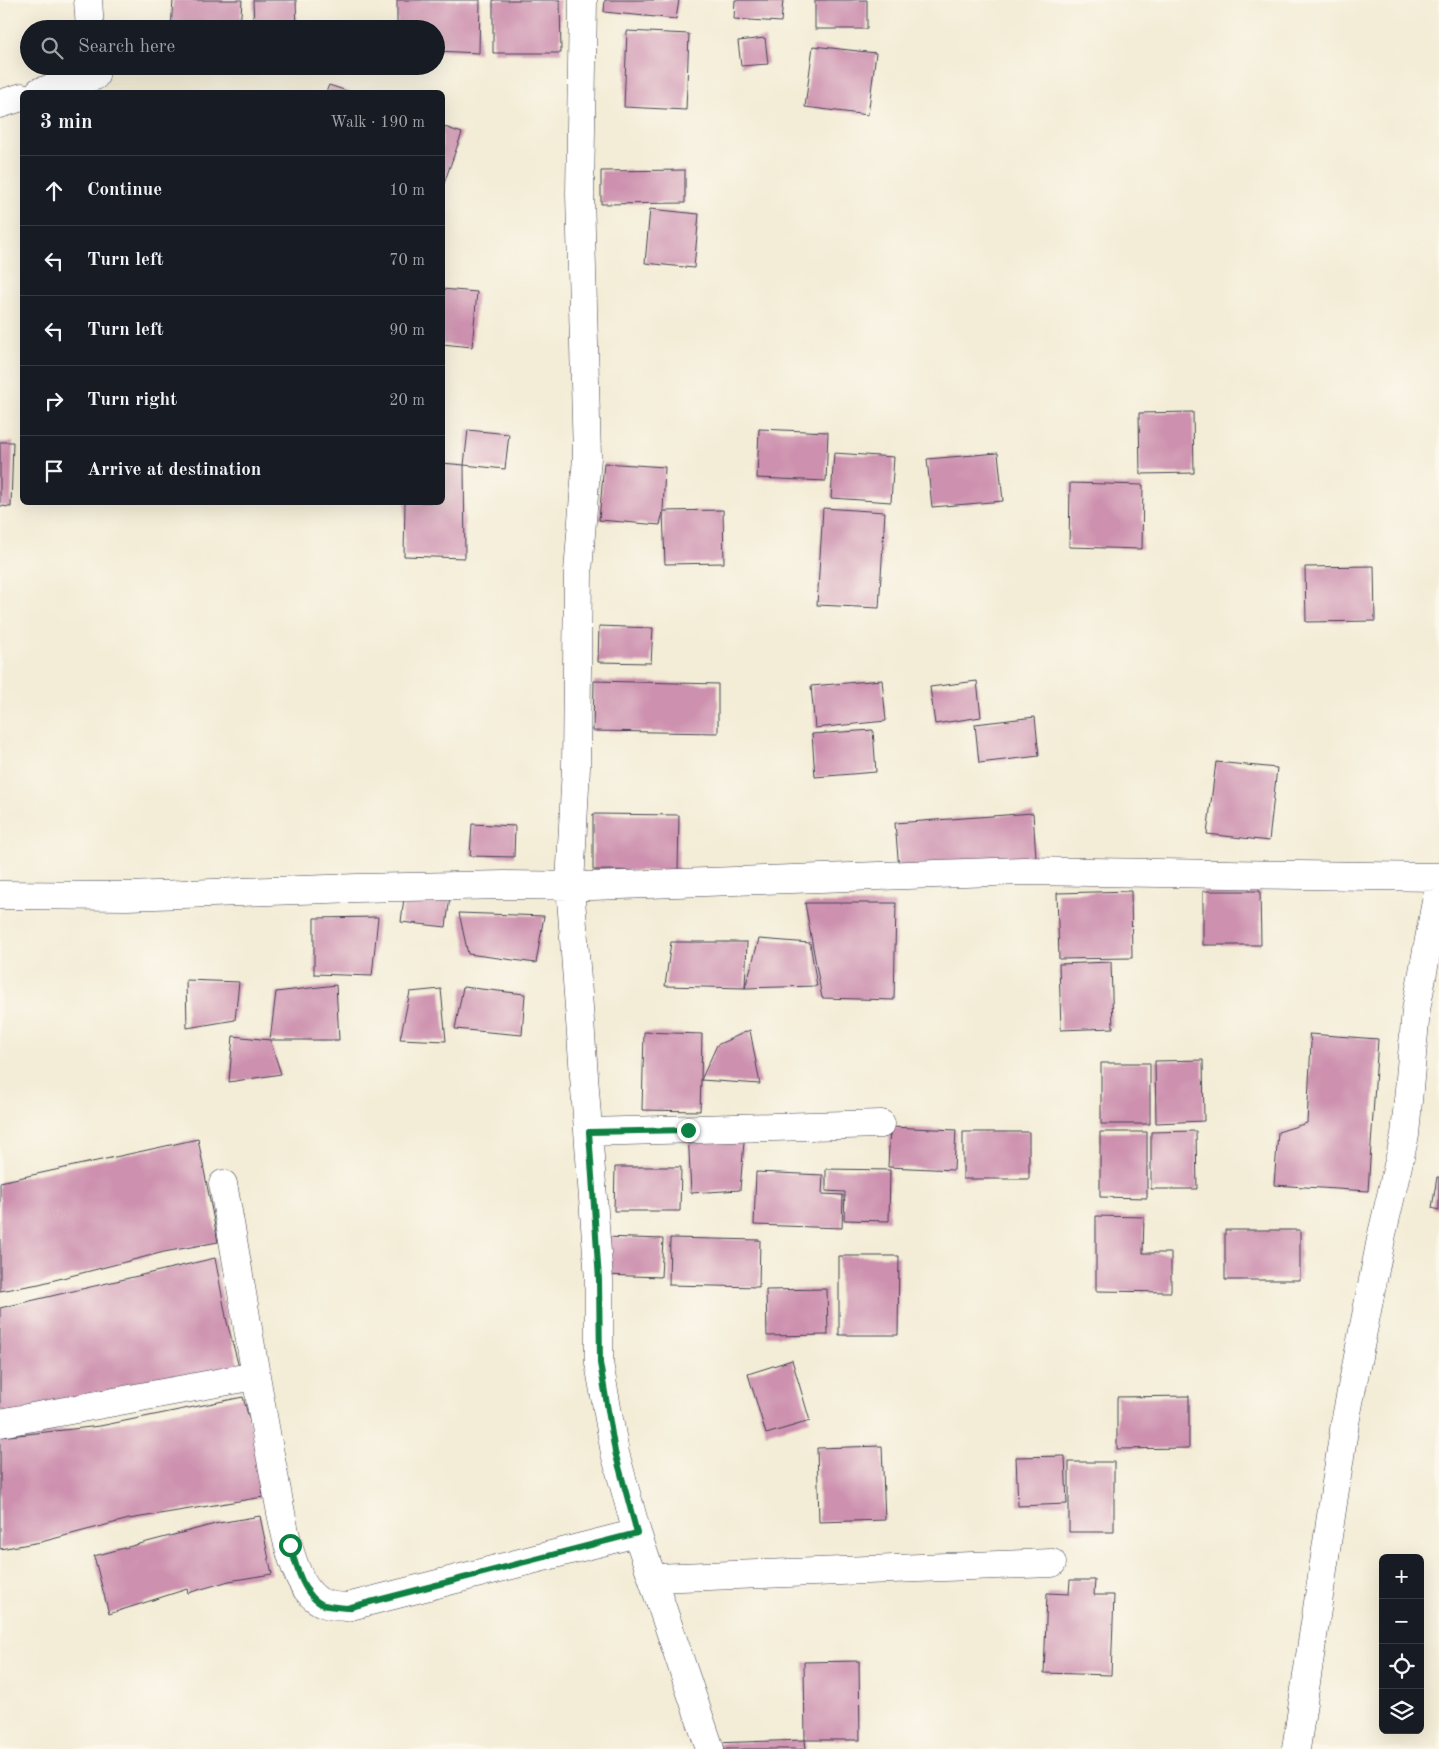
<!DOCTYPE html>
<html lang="en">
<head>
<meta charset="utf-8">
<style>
  :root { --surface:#171b24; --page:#20242c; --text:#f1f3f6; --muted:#9ea1a6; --line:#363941 }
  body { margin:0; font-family:"Old Standard TT",serif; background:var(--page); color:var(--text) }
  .controls { position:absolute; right:15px; bottom:15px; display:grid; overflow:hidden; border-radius:8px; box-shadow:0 5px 20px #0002 }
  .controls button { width:45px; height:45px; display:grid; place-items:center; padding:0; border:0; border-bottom:1px solid var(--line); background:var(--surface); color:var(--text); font:25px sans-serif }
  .stop { position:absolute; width:15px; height:15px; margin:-11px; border:4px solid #0b8043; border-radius:50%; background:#fff }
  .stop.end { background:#0b8043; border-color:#fff; box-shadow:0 1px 5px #0008 }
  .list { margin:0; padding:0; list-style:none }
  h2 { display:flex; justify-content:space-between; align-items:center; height:65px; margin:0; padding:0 20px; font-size:21px }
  h2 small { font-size:16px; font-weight:400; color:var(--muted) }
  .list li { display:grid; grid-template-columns:32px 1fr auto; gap:15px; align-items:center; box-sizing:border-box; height:70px; padding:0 20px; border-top:1px solid var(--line) }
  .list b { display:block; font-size:19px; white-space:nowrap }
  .list em { font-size:16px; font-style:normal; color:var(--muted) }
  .icon { flex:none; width:28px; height:28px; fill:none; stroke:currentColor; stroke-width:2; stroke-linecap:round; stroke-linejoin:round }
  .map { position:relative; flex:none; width:1439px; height:1749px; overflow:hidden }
  .search { position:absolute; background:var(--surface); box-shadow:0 5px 20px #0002; left:20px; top:20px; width:425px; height:55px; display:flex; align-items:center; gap:12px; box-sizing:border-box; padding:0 18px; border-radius:28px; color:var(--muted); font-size:19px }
  .panel { position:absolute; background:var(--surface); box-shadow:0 5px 20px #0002; left:20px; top:90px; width:425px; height:415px; border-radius:8px }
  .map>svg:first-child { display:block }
  .building { fill:#cd91af }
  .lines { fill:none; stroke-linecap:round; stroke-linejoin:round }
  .street-casing { stroke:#414052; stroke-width:29 }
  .street { stroke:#fff; stroke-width:28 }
  .route { stroke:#0b8043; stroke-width:6 }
</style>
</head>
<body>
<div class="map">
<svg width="1439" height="1749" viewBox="0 0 1439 1749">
  <rect width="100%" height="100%" fill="#fbf7ec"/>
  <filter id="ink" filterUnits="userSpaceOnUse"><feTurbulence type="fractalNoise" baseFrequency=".02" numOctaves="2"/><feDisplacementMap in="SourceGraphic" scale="10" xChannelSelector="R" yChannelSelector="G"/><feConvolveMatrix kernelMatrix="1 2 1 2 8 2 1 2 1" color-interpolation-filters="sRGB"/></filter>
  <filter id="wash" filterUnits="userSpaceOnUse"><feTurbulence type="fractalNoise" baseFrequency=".0096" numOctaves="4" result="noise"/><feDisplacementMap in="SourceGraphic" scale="20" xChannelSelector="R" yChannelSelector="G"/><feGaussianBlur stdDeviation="1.12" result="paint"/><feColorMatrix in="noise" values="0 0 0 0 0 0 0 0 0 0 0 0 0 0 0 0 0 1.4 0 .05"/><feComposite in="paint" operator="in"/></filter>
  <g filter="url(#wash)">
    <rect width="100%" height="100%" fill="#f3ecd6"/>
    <g id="blocks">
      <path class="building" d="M 173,0 L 242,0 L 240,29 L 171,29 Z
        M 253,0 L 296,0 L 297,29 L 254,29 Z
        M 397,0 L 480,0 L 479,53 L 436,51 L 436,29 L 397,29 Z
        M 493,0 L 560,0 L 561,53 L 493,53 Z
        M 605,0 L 679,0 L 676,19 L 604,12 Z
        M 735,0 L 783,0 L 781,22 L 734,19 Z
        M 815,0 L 867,0 L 867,29 L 815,29 Z
        M 627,31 L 689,34 L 686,110 L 624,107 Z
        M 765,38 L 768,64 L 741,66 L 738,41 Z
        M 813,46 L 876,53 L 868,115 L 805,107 Z
        M 329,85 L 350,92 L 326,92 Z
        M 442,126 L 462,133 L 443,186 L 442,186 Z
        M 685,170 L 685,203 L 601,204 L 601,171 Z
        M 650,209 L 699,214 L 694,268 L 645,263 Z
        M 442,289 L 477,292 L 472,347 L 442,344 Z
        M 1193,412 L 1194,473 L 1140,474 L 1139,413 Z
        M 759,429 L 828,432 L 826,481 L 757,478 Z
        M 468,430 L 509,434 L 505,469 L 464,465 L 465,558 L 404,556 L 405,502 L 442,502 L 442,463 L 464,465 Z
        M 0,442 L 13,442 L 11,507 L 0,506 Z
        M 834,453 L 894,457 L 891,502 L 831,498 Z
        M 998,453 L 1003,501 L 932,507 L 927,459 Z
        M 604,463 L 665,467 L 663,511 L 723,510 L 724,563 L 665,564 L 663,511 L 660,525 L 599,520 Z
        M 1070,483 L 1143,485 L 1142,549 L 1069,547 Z
        M 823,508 L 885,512 L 879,608 L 817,605 Z
        M 1374,566 L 1375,621 L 1306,622 L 1305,567 Z
        M 599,626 L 653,628 L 651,663 L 598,662 Z
        M 882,680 L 886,721 L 815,728 L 811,686 Z
        M 594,681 L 718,684 L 718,733 L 593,731 Z
        M 977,681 L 981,717 L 935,724 L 930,687 Z
        M 1035,717 L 1039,756 L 979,763 L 975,724 Z
        M 873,730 L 876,772 L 815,777 L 812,734 Z
        M 1216,762 L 1277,768 L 1269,841 L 1207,834 Z
        M 1033,813 L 1036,858 L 899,869 L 895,823 Z
        M 593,814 L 679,815 L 678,871 L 593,870 Z
        M 472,824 L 515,826 L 514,857 L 470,856 Z
        M 451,889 L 446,927 L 401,922 L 405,890 Z
        M 1131,891 L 1132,958 L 1059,959 L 1057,893 Z
        M 1203,891 L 1260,891 L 1261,945 L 1203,945 Z
        M 805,903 L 896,903 L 894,1000 L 822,998 Z
        M 459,913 L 544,916 L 536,963 L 468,954 Z
        M 378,917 L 372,976 L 314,974 L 314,918 Z
        M 759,939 L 810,943 L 817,986 L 745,988 Z
        M 671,942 L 747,942 L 745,988 L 665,986 Z
        M 1111,962 L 1113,1028 L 1061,1030 L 1059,964 Z
        M 186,980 L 239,982 L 235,1020 L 187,1028 Z
        M 336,985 L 339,1040 L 270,1040 L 276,992 Z
        M 463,987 L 525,994 L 522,1035 L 455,1029 Z
        M 441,989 L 446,1041 L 400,1039 L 410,992 Z
        M 750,1030 L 760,1084 L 701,1080 L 700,1111 L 642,1110 L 644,1032 L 702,1034 L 701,1080 L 717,1045 Z
        M 1309,1034 L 1378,1039 L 1368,1191 L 1274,1185 L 1278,1132 L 1307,1123 L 1311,1042 Z
        M 233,1036 L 270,1040 L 281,1074 L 229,1082 Z
        M 1203,1060 L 1204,1121 L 1156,1123 L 1155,1061 Z
        M 1101,1063 L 1150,1063 L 1150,1124 L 1101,1124 Z
        M 890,1127 L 956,1130 L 954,1170 L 888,1167 Z
        M 745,1130 L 740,1190 L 691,1193 L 688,1131 Z
        M 1196,1131 L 1197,1189 L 1151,1189 L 1151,1132 Z
        M 963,1132 L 1029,1132 L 1029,1179 L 963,1179 Z
        M 1100,1132 L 1147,1132 L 1147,1198 L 1100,1197 Z
        M 198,1139 L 218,1242 L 164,1252 L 39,1284 L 0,1291 L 0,1182 Z
        M 615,1167 L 681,1167 L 680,1211 L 614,1211 Z
        M 826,1169 L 890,1170 L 889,1221 L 844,1220 L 845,1192 L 826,1191 Z
        M 756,1172 L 823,1175 L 822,1194 L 843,1195 L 842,1228 L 754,1225 Z
        M 1437,1177 L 1439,1177 L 1439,1210 L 1432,1208 Z
        M 1096,1216 L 1144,1217 L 1143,1253 L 1171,1253 L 1171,1292 L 1096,1291 Z
        M 1225,1230 L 1300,1230 L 1300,1280 L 1225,1280 Z
        M 604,1237 L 663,1239 L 661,1277 L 602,1275 Z
        M 670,1238 L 760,1240 L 759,1287 L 669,1285 Z
        M 839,1256 L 899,1256 L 898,1335 L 839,1335 Z
        M 215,1258 L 227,1322 L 240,1371 L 0,1416 L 0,1308 Z
        M 827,1289 L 828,1335 L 767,1336 L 766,1290 Z
        M 792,1360 L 810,1421 L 766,1434 L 748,1374 Z
        M 1189,1396 L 1189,1448 L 1117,1449 L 1117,1397 Z
        M 243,1397 L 257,1447 L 263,1497 L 129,1519 L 41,1542 L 0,1549 L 0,1437 L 100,1426 Z
        M 882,1446 L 885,1520 L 819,1522 L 817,1448 Z
        M 1065,1456 L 1067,1504 L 1018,1506 L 1016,1457 Z
        M 1069,1462 L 1114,1462 L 1114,1532 L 1069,1532 Z
        M 260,1516 L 272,1574 L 229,1581 L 188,1593 L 187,1589 L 109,1614 L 94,1556 L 219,1523 Z
        M 1070,1580 L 1095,1580 L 1094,1595 L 1114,1595 L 1111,1675 L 1044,1673 L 1047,1593 L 1069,1594 Z
        M 859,1661 L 860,1740 L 805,1740 L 806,1749 L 711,1749 L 711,1743 L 805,1740 L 804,1662 Z"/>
    </g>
  </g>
  <g filter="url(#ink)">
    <use href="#blocks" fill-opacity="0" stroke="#414052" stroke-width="1"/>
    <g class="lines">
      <g class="street-casing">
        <path id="street" d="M 88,0 L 90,29
          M 583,0 L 580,194 L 587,457 L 578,572 L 576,767 L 570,885 L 599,1280 L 599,1363 L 615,1453 L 637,1533 L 710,1749
          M 39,92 L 95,76
          M 0,104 L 22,97
          M 0,895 L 127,896 L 357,888 L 505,885 L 592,886 L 1023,871 L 1439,877
          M 589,1132 L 881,1124
          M 223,1184 C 241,1281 255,1378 274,1475 C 280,1506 288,1566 308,1591 C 319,1605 330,1606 347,1607 L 637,1533
          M 0,1423 L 255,1376
          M 654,1578 L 1052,1563
          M 1296,1749 L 1345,1423 L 1382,1234 L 1405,1135 L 1416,1010 L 1439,885"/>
      </g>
      <use href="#street" class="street"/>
    </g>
  </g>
  <g class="lines" filter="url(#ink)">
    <path class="route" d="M 290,1545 C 295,1563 304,1598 324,1605 C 331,1607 340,1607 347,1608 L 637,1533 L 615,1452 L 600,1363 L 599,1280 L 589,1132 L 688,1130"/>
  </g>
</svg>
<div class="controls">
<button>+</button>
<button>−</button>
<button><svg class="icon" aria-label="locate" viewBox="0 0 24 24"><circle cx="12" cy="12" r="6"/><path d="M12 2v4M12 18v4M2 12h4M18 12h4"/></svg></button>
<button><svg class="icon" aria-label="layers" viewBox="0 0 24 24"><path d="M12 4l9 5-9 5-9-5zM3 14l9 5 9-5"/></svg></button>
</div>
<div class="stop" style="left:290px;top:1545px"></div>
<div class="stop end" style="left:688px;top:1130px"></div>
<div class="search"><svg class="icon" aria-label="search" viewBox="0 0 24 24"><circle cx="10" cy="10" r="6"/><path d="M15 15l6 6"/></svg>Search here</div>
<section class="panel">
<h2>3 min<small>Walk · 190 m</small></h2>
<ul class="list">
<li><svg class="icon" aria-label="ahead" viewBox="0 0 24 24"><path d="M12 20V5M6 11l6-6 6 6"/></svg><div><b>Continue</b></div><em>10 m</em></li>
<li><svg class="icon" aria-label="left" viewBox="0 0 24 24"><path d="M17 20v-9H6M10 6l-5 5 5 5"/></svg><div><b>Turn left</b></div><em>70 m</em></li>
<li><svg class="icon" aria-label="left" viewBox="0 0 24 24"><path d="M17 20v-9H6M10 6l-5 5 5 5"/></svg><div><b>Turn left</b></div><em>90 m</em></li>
<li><svg class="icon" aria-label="right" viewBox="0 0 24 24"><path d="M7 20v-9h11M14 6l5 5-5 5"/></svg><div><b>Turn right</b></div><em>20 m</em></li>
<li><svg class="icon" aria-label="arrive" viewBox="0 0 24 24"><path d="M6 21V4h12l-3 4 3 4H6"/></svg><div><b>Arrive at destination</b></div></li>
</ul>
</section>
</div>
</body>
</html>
